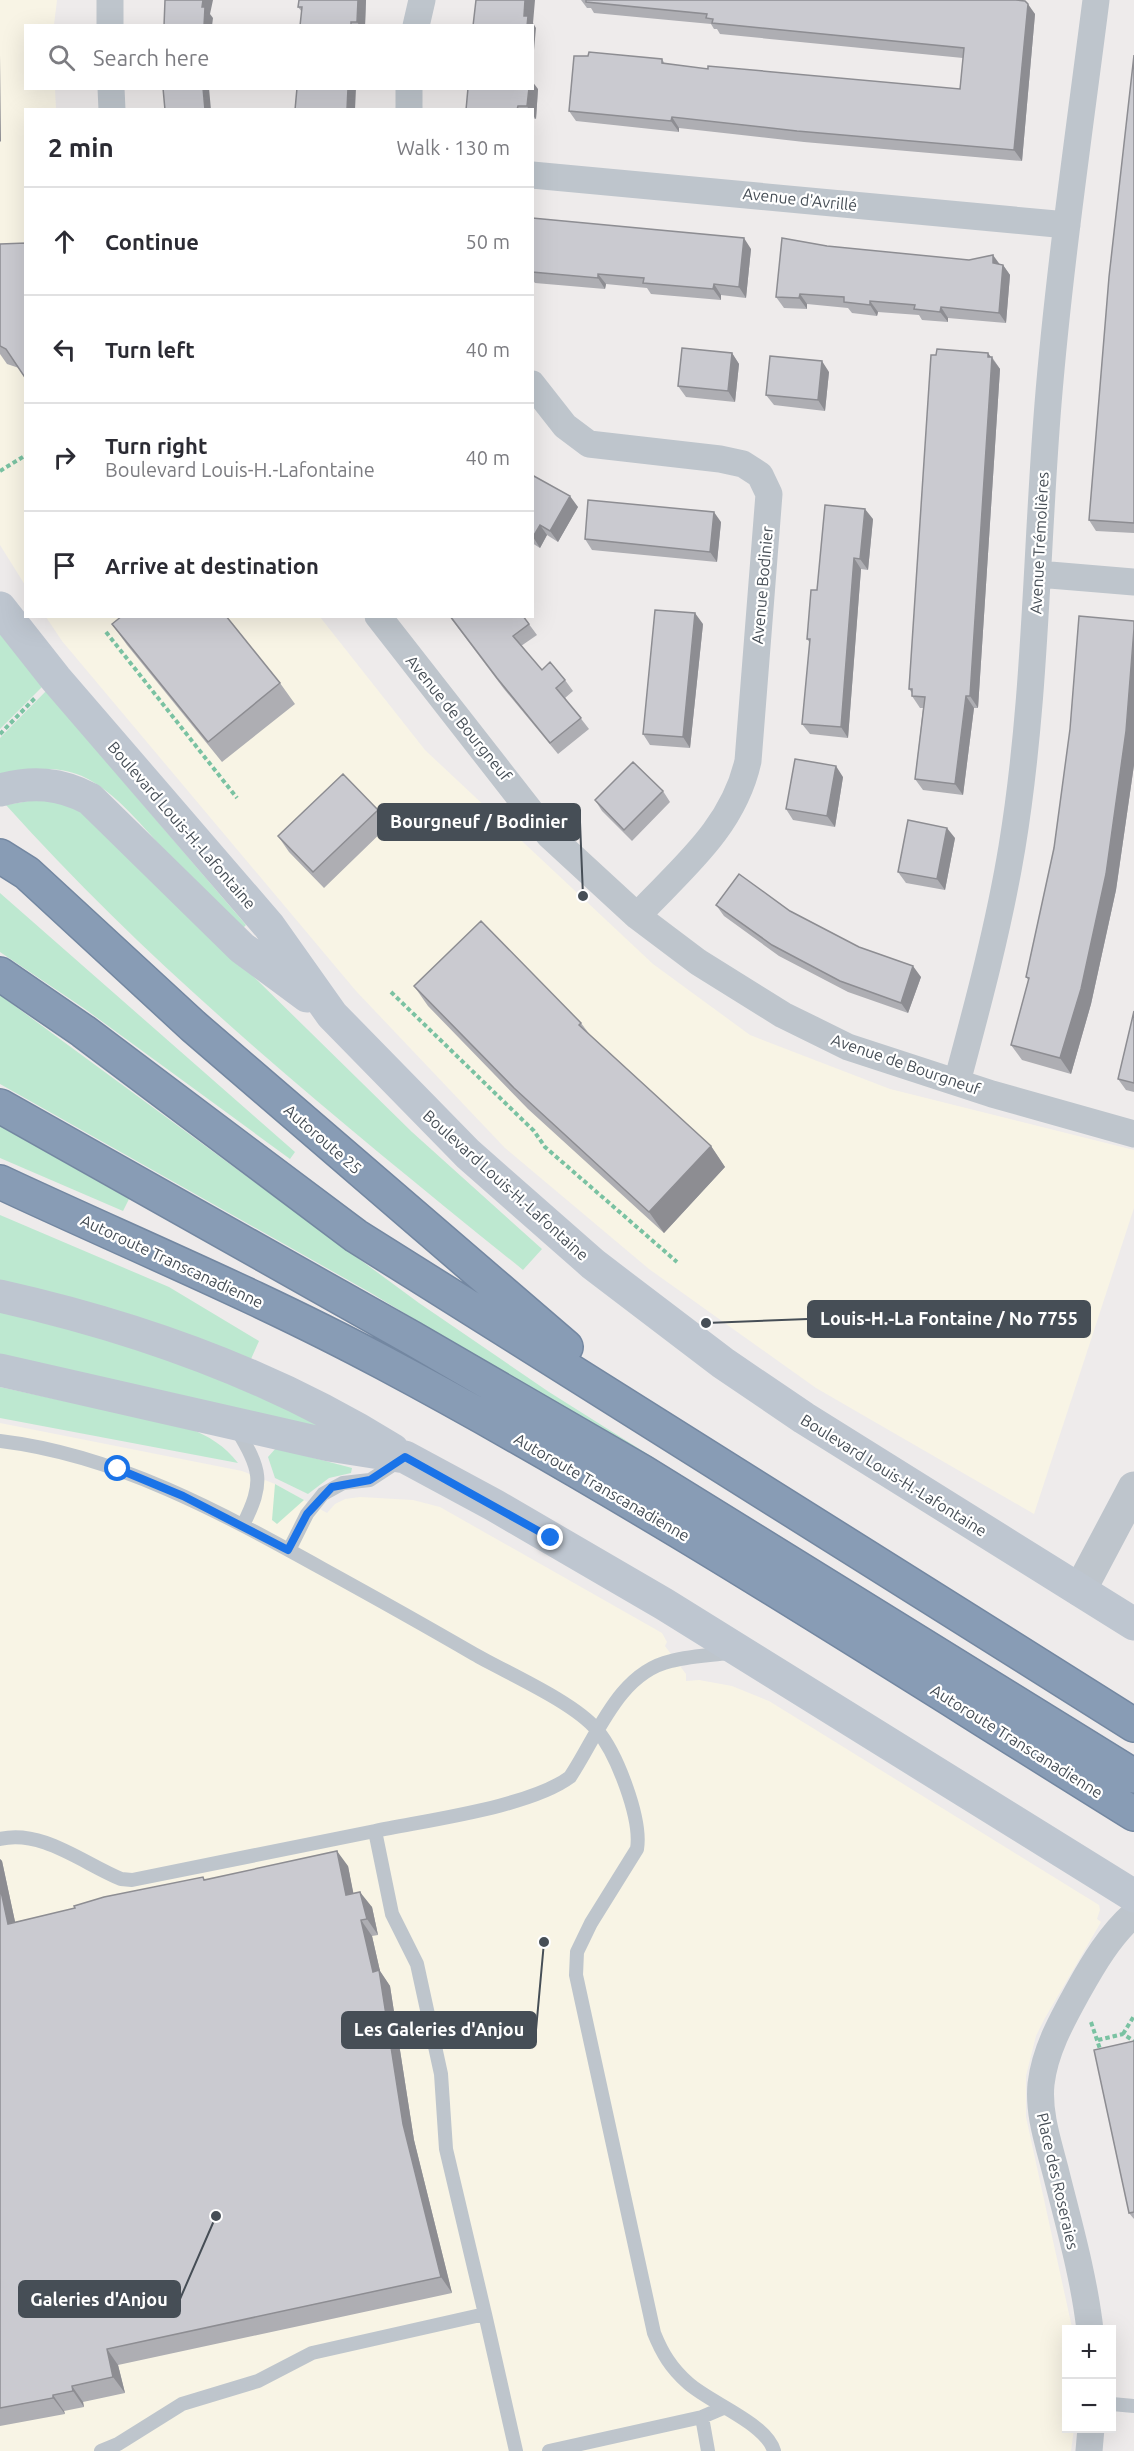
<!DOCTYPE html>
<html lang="en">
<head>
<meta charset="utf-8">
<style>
  :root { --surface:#fff; --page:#f7f7f7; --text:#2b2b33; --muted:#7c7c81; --line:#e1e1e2 }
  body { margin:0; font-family:Ubuntu,sans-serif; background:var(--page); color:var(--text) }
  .controls { position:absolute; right:18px; bottom:18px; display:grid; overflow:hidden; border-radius:0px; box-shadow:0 6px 24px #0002 }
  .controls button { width:54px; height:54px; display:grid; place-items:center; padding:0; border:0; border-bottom:2px solid var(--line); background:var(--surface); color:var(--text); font:30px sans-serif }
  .stop { position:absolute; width:18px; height:18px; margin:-14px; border:4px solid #1a73e8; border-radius:50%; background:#fff }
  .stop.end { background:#1a73e8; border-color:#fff; box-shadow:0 2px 6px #0008 }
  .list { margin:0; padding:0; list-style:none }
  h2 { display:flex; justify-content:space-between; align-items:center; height:78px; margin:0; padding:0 24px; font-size:26px }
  h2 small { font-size:20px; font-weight:400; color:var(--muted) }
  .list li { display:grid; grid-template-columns:39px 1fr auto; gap:18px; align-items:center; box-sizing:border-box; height:108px; padding:0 24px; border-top:2px solid var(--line) }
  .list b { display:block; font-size:22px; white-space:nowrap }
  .list p { margin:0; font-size:20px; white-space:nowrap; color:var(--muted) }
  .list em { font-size:20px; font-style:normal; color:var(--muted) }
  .icon { flex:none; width:33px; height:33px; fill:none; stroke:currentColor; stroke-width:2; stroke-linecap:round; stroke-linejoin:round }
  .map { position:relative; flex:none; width:1134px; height:2451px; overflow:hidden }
  .search { position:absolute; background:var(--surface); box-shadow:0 6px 24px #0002; left:24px; top:24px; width:510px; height:66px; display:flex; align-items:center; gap:15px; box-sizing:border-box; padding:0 21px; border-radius:0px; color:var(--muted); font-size:22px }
  .panel { position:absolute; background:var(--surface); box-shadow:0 6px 24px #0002; left:24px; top:108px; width:510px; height:510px; border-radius:0px }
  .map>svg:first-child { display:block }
  .commercial { fill:#f8f4e5 }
  .green { fill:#bde8d0 }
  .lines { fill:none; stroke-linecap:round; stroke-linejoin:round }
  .motorway-casing { stroke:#7387a1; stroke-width:36 }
  .path { stroke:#7ac2a2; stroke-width:4; stroke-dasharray:4.5 3; stroke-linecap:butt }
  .service { stroke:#bec5cc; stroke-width:14 }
  .minor { stroke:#bec5cc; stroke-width:27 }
  .tertiary { stroke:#bec5cc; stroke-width:33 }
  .secondary { stroke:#bec6d0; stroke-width:33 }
  .motorway { stroke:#889cb5; stroke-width:33 }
  .wall { fill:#aeaeb3 }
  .shaded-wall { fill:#8d8d92 }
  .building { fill:#cacad0; stroke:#8d8d92; stroke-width:1.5 }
  .route { stroke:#1a73e8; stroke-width:8 }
  .labels { text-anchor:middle; stroke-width:4.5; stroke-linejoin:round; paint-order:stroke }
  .street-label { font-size:16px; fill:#464e56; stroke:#fff }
  .leader { fill:none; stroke:#464e56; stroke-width:2 }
  .callout-dot { fill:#464e56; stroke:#fff; stroke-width:2 }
  .callout { fill:#464e56; stroke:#464e56; stroke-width:2 }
  .callout-label { font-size:18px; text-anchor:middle; font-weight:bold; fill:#fff }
</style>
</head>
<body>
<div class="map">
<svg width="1134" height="2451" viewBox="0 0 1134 2451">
  <rect width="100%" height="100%" fill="#eeebeb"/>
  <path class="commercial" d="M 0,0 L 57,0 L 54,25 L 26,26 L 26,88 L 55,89 L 56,109 L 26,110 L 25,585 L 0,545 Z
    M 46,617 L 320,617 L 425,750 L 653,964 L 750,1035 L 890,1089 L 1134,1150 L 1134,1208 L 1034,1514 L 816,1388 L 649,1269 L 505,1148 L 356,991 L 62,641 Z
    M 0,1423 L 242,1471 L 275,1484 L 327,1513 L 335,1504 L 345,1499 L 360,1497 L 413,1500 L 440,1507 L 662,1633 L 667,1642 L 665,1646 L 686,1674 L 686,1681 L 699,1680 L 732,1686 L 769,1701 L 1099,1905 L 1100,1910 L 1097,1919 L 1101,1922 L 1045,2018 L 1036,2036 L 1026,2076 L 1026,2117 L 1071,2323 L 1072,2329 L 1066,2330 L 1066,2428 L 1074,2429 L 1071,2451 L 0,2451 Z"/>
  <path class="green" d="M 0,634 L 43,686 L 0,729 Z
    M 46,691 L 246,925 L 241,930 C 217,905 193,881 170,856 C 144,829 117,792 82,776 C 55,765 27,769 0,775 L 0,738 Z
    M 40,799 L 73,806 L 98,824 L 412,1132 L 542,1249 L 523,1270 C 343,1124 161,978 6,805 Z
    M 0,893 L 295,1152 L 290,1159 L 85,1009 L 0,952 Z
    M 0,995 L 419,1303 L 549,1392 L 657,1460 L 654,1464 L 371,1293 L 0,1084 Z
    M 0,1126 L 129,1199 L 123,1211 L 0,1158 Z
    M 0,1215 L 169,1287 L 259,1341 L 251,1359 L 29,1287 L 0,1280 Z
    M 0,1311 L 114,1341 L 240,1386 L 326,1429 L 0,1354 Z
    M 0,1387 L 188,1428 C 209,1436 225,1446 238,1463 L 0,1418 Z
    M 276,1448 L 352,1468 L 351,1473 L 329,1478 L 308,1494 L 275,1478 L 268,1457 Z
    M 275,1484 L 304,1500 L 277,1524 L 272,1520 Z"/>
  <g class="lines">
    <g class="motorway-casing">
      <path id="motorway" d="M 0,856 L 27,873 L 193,1026 L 566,1347
        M 0,974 L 83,1031 L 356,1236 L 1134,1725
        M 0,1106 L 412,1338 L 643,1472 L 1134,1776
        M 0,1182 C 128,1242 259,1296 384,1363 C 641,1500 886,1660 1134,1814"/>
    </g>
    <path class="path" d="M 0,471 L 26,455
      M 106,632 L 237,798
      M 0,734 L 35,698
      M 391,992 L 534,1131 L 545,1147 L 677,1262
      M 1091,2022 L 1101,2052
      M 1123,2034 L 1134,2016
      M 1098,2040 L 1123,2034 L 1134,2041"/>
    <path class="service" d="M 236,1428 C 261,1470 265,1481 243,1525
      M 0,1441 C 117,1455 222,1513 323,1569 C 374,1597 424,1625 474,1654 C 507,1673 574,1702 597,1730 C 617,1754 642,1819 637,1849 L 591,1923 L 577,1952 L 576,1975 L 654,2333 C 662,2353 671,2368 688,2383 C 710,2403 766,2423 774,2451
      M 289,1550 L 307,1514 L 323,1494 L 343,1483 L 370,1480 L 399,1461
      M 0,1839 C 42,1829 84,1864 121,1879 L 132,1880 L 375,1831
      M 485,2314 L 446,2149 L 441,2074 L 417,1964 L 392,1914 L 375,1831 C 427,1820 530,1807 570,1777 C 597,1737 618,1673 671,1661 C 690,1656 711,1655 730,1653
      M 1112,2404 L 1134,2406
      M 702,2417 L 708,2451
      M 101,2451 L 118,2444 L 182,2404 L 258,2381 L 312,2353 L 485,2314 L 516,2451
      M 549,2451 L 702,2417 L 723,2408"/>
    <path class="minor" d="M 110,0 L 110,26
      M 416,26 L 422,0
      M 111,88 L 112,110
      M 409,88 L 409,110
      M 532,175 L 1067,225
      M 532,384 L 565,426 L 589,444 L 720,459 L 743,464 L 760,475 L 769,494 L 748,761 C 733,828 682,868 637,916
      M 1038,574 L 1134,582
      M 378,616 L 549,835 L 637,916 L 698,962 L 783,1015 L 848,1047 L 992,1094 L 1134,1134
      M 957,1082 C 978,1004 999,926 1012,847 C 1036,701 1036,551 1048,404 C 1059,269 1079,134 1096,0
      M 1090,2330 C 1084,2277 1069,2225 1056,2173 C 1049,2145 1038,2114 1041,2084 C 1045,2050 1062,2020 1078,1991 C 1093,1964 1110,1935 1134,1914
      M 1089,2451 L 1091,2428"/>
    <path class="tertiary" d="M 1080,1590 L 1134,1488"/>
    <path class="secondary" d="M 0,608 L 56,679 L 269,926 L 332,1015 L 468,1154 L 593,1264 L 723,1363 L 804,1418 L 1134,1624
      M 0,790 C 32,781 60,783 90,799 L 242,948 L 307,996
      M 0,1296 C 138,1327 273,1375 393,1450
      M 0,1370 L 329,1445 L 405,1457 L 494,1505 L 664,1604 L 1134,1896"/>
    <use href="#motorway" class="motorway"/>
  </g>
  <path class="wall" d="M 299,0 L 366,0 L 365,26 L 300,26 L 302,12 L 298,7 Z
    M 581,0 L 1016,0 L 1035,14 L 1022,161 L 804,142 L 679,128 L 679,132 L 576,121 L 569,111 L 662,59 L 665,64 L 708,69 L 960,89 L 963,58 L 720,34 L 717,29 L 714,29 L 711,24 L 594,13 L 591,8 L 587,8 Z
    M 1134,55 L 1134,533 L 1096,531 L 1089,520 Z
    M 538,89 L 536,119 L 532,118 L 532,110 L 466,110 Z
    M 532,218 L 751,249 L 746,298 L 721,295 L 721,300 L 651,294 L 647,288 L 606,284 L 605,289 L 535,283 L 532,279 Z
    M 0,244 L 19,368 L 7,364 L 0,354 Z
    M 827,246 L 1003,265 L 1010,275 L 1006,323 L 948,318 L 948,322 L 922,320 L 919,315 L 878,312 L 877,316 L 852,313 L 848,308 L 807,304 L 807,309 L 784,308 L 776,297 Z
    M 732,353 L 739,364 L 735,402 L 686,397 L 678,386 Z
    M 936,355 L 992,357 L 1000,369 L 978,708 L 974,708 L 963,795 L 923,790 L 915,779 L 923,708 L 920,708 L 912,696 L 912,693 L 909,689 Z
    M 829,372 L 825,411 L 774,405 L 766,395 Z
    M 532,475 L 578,507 L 558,542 L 547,535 L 540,548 L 532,543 Z
    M 873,519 L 868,570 L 861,569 L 848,738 L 810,734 L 802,724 L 810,643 L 807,639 L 817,590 Z
    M 721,522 L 717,562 L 592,550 L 585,539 Z
    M 449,616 L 523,616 L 537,635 L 521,646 L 542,670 L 565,680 L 573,691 L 565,698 L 589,729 L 558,754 L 504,689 Z
    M 1134,621 L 1134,765 L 1116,890 L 1091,1004 L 1071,1074 L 1022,1060 L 1011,1045 L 1029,981 L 1026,977 Z
    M 112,624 L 280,683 L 295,704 L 222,762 L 127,645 Z
    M 703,624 L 690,748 L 650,745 L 643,734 Z
    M 843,777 L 835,827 L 793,820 L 786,809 Z
    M 663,791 L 670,802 L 632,841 L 602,811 L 595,800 Z
    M 378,810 L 389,825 L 324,888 L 289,852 L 278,836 Z
    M 955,838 L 945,890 L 906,883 L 898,872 Z
    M 716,905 L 859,947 L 921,977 L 908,1013 L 848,992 L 779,956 L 724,916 Z
    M 414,986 L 581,1023 L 590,1035 L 711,1146 L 725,1167 L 664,1233 L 528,1109 L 428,1006 Z
    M 1134,1011 L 1134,1092 L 1126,1090 L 1118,1079 Z
    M 0,1859 L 2,1861 L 15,1922 L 206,1880 L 348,1866 L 353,1893 L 372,1907 L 378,1935 L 372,1936 L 380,1971 L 390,1986 L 414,2140 L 452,2293 L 118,2365 L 125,2393 L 83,2402 L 84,2407 L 64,2411 L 65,2414 L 0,2426 Z
    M 1134,2041 L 1134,2219 L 1129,2213 Z"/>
  <path class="shaded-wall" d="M 203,0 L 213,0 L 210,14 L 213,18 L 212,26 L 204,26 L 202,7 Z
    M 358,0 L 366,0 L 365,26 L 360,26 L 357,22 Z
    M 525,0 L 535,0 L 533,23 L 536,28 L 532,72 L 532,26 L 527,26 L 524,16 Z
    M 1028,4 L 1035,14 L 1022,161 L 1014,150 Z
    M 0,55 L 1,142 L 0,141 Z
    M 532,81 L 538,89 L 536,119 L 532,114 L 532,110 L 529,110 L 527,106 L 529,88 L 532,88 Z
    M 203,88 L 209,88 L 211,110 L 205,110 Z
    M 348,88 L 356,88 L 355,110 L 347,110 Z
    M 672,117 L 679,128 L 679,132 L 671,121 Z
    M 744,238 L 751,249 L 746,298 L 739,287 Z
    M 993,255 L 1001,266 L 993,263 Z
    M 1003,265 L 1010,275 L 1006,323 L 999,313 Z
    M 598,274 L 606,284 L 605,289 L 598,278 Z
    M 714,284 L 721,295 L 721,300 L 713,289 Z
    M 800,294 L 807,304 L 807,309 L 799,298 Z
    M 870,301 L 878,312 L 877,316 L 870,305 Z
    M 941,307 L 948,318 L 948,322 L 940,312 Z
    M 732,353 L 739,364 L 735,402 L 728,391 Z
    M 988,353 L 1000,369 L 978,708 L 970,696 Z
    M 822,361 L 829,372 L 825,411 L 818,400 Z
    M 570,496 L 578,507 L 558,542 L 550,531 Z
    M 865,509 L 873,519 L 868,570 L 860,559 Z
    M 714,512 L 721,522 L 717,562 L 710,552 Z
    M 540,525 L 547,535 L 540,548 L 533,537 Z
    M 854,558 L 861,569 L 848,738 L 841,727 Z
    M 695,613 L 703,624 L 690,748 L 683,737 Z
    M 1134,629 L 1134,765 L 1116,890 L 1091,1004 L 1071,1074 L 1060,1058 Z
    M 966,696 L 974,708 L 963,795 L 955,784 Z
    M 836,766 L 843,777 L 835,827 L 827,816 Z
    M 947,828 L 955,838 L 945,890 L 937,879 Z
    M 913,966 L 921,977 L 908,1013 L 901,1003 Z
    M 711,1146 L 725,1167 L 664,1233 L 649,1212 Z
    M 337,1851 L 348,1866 L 357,1911 L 346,1895 Z
    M 0,1859 L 2,1861 L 19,1940 L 8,1924 L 0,1887 Z
    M 360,1892 L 372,1907 L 378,1935 L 367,1919 Z
    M 361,1920 L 372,1936 L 380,1971 L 390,1986 L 414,2140 L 452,2293 L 441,2277 L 403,2124 L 373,1972 Z
    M 107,2349 L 118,2365 L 125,2393 L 113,2377 Z
    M 72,2386 L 83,2402 L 84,2407 L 73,2391 Z
    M 53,2395 L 64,2411 L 65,2414 L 53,2398 Z"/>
  <path class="building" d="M 165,0 L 203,0 L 202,7 L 205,7 L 204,26 L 164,26 Z
    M 299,0 L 358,0 L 357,22 L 351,22 L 351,26 L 300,26 L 302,7 L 298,7 Z
    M 476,0 L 525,0 L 524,16 L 528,16 L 527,26 L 473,26 Z
    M 586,0 L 1016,0 L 1025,1 L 1028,4 L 1014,150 L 797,131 L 672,117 L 671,121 L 569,111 L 574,56 L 588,56 L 589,52 L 662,59 L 662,63 L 708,69 L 708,66 L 960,89 L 964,48 L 712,23 L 713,19 L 706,18 L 707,14 L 586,2 Z
    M 1134,55 L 1134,523 L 1089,520 L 1109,277 Z
    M 163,88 L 203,88 L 205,110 L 165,110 Z
    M 297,88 L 348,88 L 347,110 L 295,110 Z
    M 468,88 L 529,88 L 527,106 L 518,106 L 517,110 L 466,110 Z
    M 532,218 L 744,238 L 739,287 L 714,284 L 713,289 L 643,283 L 644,278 L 598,274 L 598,278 L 532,272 Z
    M 782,238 L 827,246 L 969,260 L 993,255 L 993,263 L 1003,265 L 999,313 L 941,307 L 940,312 L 914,309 L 915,305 L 870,301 L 870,305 L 844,302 L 844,297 L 800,294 L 799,298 L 776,297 Z
    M 26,243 L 26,379 L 6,349 L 0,346 L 0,244 Z
    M 682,348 L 732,353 L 728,391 L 678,386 Z
    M 937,349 L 988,353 L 988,357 L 992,357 L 970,696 L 966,696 L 955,784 L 915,779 L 925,697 L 912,696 L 912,689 L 909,689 L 931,355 L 936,355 Z
    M 770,356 L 822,361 L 818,400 L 766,395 Z
    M 532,475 L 570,496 L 550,531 L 540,525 L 533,537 Z
    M 588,500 L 714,512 L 710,552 L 585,539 Z
    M 825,505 L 865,509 L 860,559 L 854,558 L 841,727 L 802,724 L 810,639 L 807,639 L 811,590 L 817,590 Z
    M 655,610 L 695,613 L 683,737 L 643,734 Z
    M 122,616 L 226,616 L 280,683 L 208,742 L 112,624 Z
    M 450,616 L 523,616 L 529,624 L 513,636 L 542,670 L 550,662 L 565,680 L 556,688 L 581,718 L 550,743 L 497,678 Z
    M 1079,616 L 1134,621 L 1134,629 L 1126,731 L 1106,874 L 1081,989 L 1060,1058 L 1011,1045 L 1029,978 L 1026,977 L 1054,848 L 1070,729 Z
    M 795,759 L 836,766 L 827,816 L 786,809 Z
    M 633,762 L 663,791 L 624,830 L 595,800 Z
    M 343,774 L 378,810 L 313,872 L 278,836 Z
    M 908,820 L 947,828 L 937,879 L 898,872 Z
    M 739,874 L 790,911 L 859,947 L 913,966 L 901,1003 L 840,981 L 772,945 L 716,905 Z
    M 481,921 L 581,1023 L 579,1025 L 711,1146 L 649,1212 L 514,1088 L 414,986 Z
    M 1134,1011 L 1134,1083 L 1118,1079 Z
    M 337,1851 L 346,1895 L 360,1892 L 367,1919 L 361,1920 L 373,1972 L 379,1970 L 403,2124 L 441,2277 L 107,2349 L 113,2377 L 72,2386 L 73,2391 L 53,2395 L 53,2398 L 0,2408 L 0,1887 L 8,1924 L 75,1908 L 74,1906 L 104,1897 L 203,1877 L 204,1880 Z
    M 1134,2041 L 1134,2212 L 1129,2213 L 1094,2050 Z"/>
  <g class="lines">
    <path class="route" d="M 118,1469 L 183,1496 L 288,1550 L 307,1514 L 332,1487 L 370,1480 L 405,1457 L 551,1538"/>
  </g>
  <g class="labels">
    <g class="street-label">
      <text transform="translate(800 199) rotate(6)" y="6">Avenue d'Avrillé</text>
      <text transform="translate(1039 543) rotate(-87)" y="6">Avenue Trémolières</text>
      <text transform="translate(762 585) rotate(-85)" y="6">Avenue Bodinier</text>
      <text transform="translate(459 718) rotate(51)" y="6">Avenue de Bourgneuf</text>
      <text transform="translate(182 825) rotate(49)" y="6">Boulevard Louis-H.-Lafontaine</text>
      <text transform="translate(906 1064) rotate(19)" y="6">Avenue de Bourgneuf</text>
      <text transform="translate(323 1139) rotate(41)" y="6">Autoroute 25</text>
      <text transform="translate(506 1185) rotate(42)" y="6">Boulevard Louis-H.-Lafontaine</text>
      <text transform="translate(172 1261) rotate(25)" y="6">Autoroute Transcanadienne</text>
      <text transform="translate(894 1475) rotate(32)" y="6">Boulevard Louis-H.-Lafontaine</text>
      <text transform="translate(602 1487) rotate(30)" y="6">Autoroute Transcanadienne</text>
      <text transform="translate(1017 1741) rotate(32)" y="6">Autoroute Transcanadienne</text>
      <text transform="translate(1058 2181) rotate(77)" y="6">Place des Roseraies</text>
    </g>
  </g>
  <path class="leader" d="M583 896L580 822M706 1323L808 1319M544 1942L536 2030M216 2216L180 2299"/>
  <g class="callout-dot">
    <circle cx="583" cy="896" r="6"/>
    <circle cx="706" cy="1323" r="6"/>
    <circle cx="544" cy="1942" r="6"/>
    <circle cx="216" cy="2216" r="6"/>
  </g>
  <g class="callout">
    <rect x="378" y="804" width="202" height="36" rx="6"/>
    <rect x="808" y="1301" width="282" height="36" rx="6"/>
    <rect x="342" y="2012" width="194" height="36" rx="6"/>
    <rect x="19" y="2281" width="161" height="36" rx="6"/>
  </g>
  <g class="callout-label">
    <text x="479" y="828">Bourgneuf / Bodinier</text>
    <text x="949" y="1325">Louis-H.-La Fontaine / No 7755</text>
    <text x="439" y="2036">Les Galeries d'Anjou</text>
    <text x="99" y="2306">Galeries d'Anjou</text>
  </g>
</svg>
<div class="controls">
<button>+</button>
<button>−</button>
</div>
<div class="stop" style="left:118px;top:1469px"></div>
<div class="stop end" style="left:551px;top:1538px"></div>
<div class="search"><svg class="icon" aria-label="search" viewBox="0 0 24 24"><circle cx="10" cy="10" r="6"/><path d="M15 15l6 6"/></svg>Search here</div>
<section class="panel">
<h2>2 min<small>Walk · 130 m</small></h2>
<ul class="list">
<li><svg class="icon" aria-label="ahead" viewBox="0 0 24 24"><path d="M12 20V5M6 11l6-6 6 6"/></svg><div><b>Continue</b></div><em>50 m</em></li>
<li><svg class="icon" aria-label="left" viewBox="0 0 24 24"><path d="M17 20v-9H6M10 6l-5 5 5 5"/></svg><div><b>Turn left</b></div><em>40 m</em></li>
<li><svg class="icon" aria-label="right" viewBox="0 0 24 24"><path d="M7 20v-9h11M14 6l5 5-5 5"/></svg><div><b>Turn right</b><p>Boulevard Louis-H.-Lafontaine</p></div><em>40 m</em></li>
<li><svg class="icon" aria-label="arrive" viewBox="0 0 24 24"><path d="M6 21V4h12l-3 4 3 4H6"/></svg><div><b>Arrive at destination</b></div></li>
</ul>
</section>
</div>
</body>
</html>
